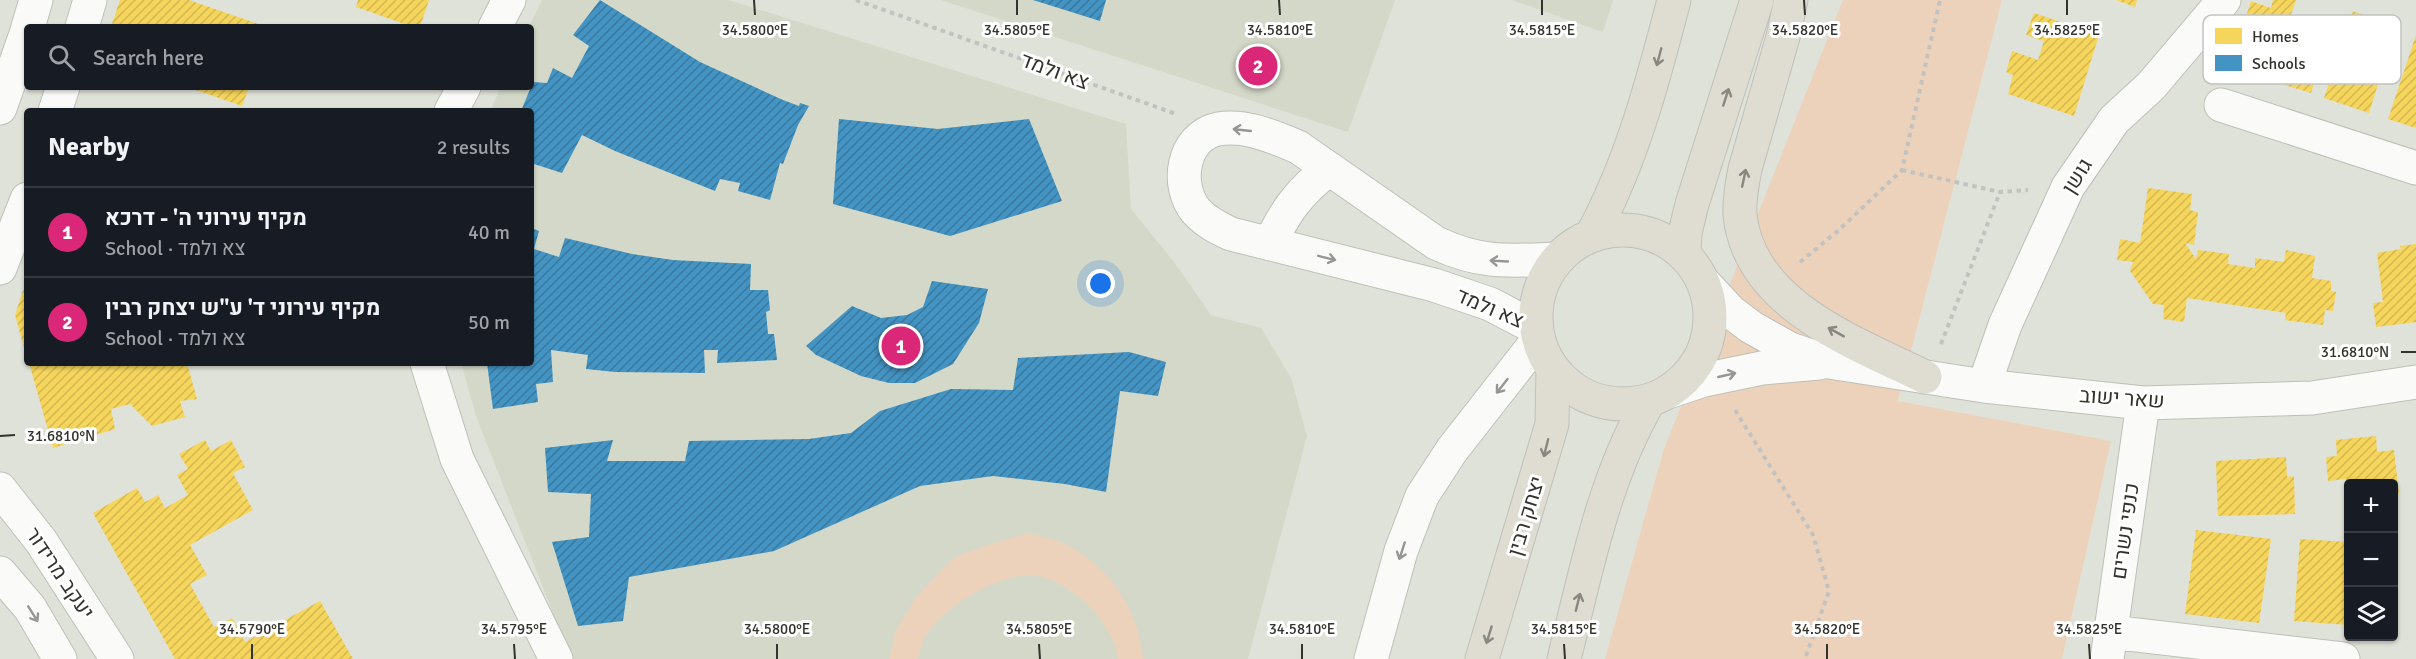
<!DOCTYPE html>
<html lang="en">
<head>
<meta charset="utf-8">
<style>
  :root { --surface:#171b24; --page:#242831; --text:#f1f3f6; --muted:#9ea1a6; --line:#363941; --accent:#db2777 }
  body { margin:0; font-family:Signika,Heebo,sans-serif; background:var(--page); color:var(--text) }
  .controls { position:absolute; right:18px; bottom:18px; display:grid; overflow:hidden; border-radius:6px; box-shadow:0 2px 4px #0004 }
  .controls button { width:54px; height:54px; display:grid; place-items:center; padding:0; border:0; border-bottom:2px solid var(--line); background:var(--surface); color:var(--text); font:30px sans-serif }
  .you { position:absolute; left:1101px; top:284px; width:21px; height:21px; margin:-15px; border:4px solid #fff; border-radius:50%; background:#1a73e8; box-shadow:0 0 0 9px #1a73e833 }
  .badge { display:grid; place-items:center; width:39px; height:39px; border-radius:50%; background:var(--accent); color:#fff; font-size:20px; font-weight:700 }
  .pin { position:absolute; translate:-50% -50%; border:3px solid #fff; box-shadow:0 2px 6px #0006 }
  .list { margin:0; padding:0; list-style:none }
  h2 { display:flex; justify-content:space-between; align-items:center; height:78px; margin:0; padding:0 24px; font-size:26px }
  h2 small { font-size:20px; font-weight:400; color:var(--muted) }
  .list li { display:grid; grid-template-columns:39px 1fr auto; gap:18px; align-items:center; box-sizing:border-box; height:90px; padding:0 24px; border-top:2px solid var(--line) }
  .list b { display:block; font-size:22px; white-space:nowrap }
  .list p { margin:0; font-size:20px; white-space:nowrap; color:var(--muted) }
  .list em { font-size:20px; font-style:normal; color:var(--muted) }
  .icon { flex:none; width:33px; height:33px; fill:none; stroke:currentColor; stroke-width:2; stroke-linecap:round; stroke-linejoin:round }
  .map { position:relative; flex:none; width:2416px; height:659px; overflow:hidden }
  .search { position:absolute; background:var(--surface); box-shadow:0 2px 4px #0004; left:24px; top:24px; width:510px; height:66px; display:flex; align-items:center; gap:15px; box-sizing:border-box; padding:0 21px; border-radius:6px; color:var(--muted); font-size:22px }
  .panel { position:absolute; background:var(--surface); box-shadow:0 2px 4px #0004; left:24px; top:108px; width:510px; height:258px; border-radius:6px }
  .map>svg:first-child { display:block }
  .built { fill:#d3d8c8 }
  .green { fill:#edd2bb }
  .homes { fill:url(#homes-hatch) }
  .schools { fill:url(#schools-hatch) }
  .lines { fill:none; stroke-linecap:round; stroke-linejoin:round }
  .minor-casing { stroke:#bec0b9; stroke-width:35 }
  .major-casing { stroke:#bfc0bb; stroke-width:35 }
  .path { stroke:#c2c3c0; stroke-width:4; stroke-dasharray:4.5 4.5; stroke-linecap:butt }
  .minor { stroke:#fafbf9; stroke-width:33 }
  .major { stroke:#dfdcd2; stroke-width:33 }
  .oneway { stroke:#888880 }
  .oneway2 { stroke:#969793 }
  .ticks { fill:none; stroke:#32332d; stroke-width:2 }
  .labels { text-anchor:middle; stroke-width:6; stroke-linejoin:round; paint-order:stroke }
  .street-label { font-size:21px; fill:#32332d; stroke:#fff }
  .key { fill:#fff; stroke:#c2c2c0; stroke-width:1.5 }
  .key-label { font-size:16px; fill:#32332d }
  .ticks-label { font-size:15px; text-anchor:middle; fill:#32332d; stroke:#fff; stroke-width:6; stroke-linejoin:round; paint-order:stroke }
</style>
</head>
<body>
<div class="map">
<svg width="2416" height="659" viewBox="0 0 2416 659">
  <defs>
    <pattern id="homes-hatch" width="6" height="6" patternUnits="userSpaceOnUse" patternTransform="scale(1.5)"><rect width="6" height="6" fill="#f6d55c"/><path d="M-1 1l2-2M0 6l6-6M5 7l2-2" fill="none" stroke="#d3b750"/></pattern>
    <pattern id="schools-hatch" width="6" height="6" patternUnits="userSpaceOnUse" patternTransform="scale(1.5)"><rect width="6" height="6" fill="#4393c3"/><path d="M-1 1l2-2M0 6l6-6M5 7l2-2" fill="none" stroke="#39799f"/></pattern>
  </defs>
  <rect width="100%" height="100%" fill="#dfe2d8"/>
  <path class="built" d="M 542,0 L 728,0 L 1126,124 L 1131,209 L 1174,262 L 1211,315 L 1261,328 L 1291,378 L 1307,436 L 1248,659 L 571,659 L 476,416 L 461,363 L 531,363 L 531,111 L 490,111 L 501,87 L 531,87 L 529,27 Z
    M 941,0 L 1395,0 L 1348,132 Z
    M 1512,0 L 1613,0 L 1603,32 Z"/>
  <path class="green" d="M 1843,0 L 2002,0 L 1898,401 L 2111,441 L 2062,659 L 1605,659 L 1663,452 Z
    M 1028,533 C 1039,536 1050,538 1060,542 C 1107,562 1139,609 1143,659 L 1118,659 C 1116,641 1104,623 1093,610 C 1080,596 1062,583 1043,577 C 1007,566 943,606 925,637 C 921,643 920,652 918,659 L 889,659 L 896,630 L 916,597 L 955,557 L 988,545 Z"/>
  <path class="homes" d="M 120,0 L 189,0 L 267,27 L 111,27 Z
    M 358,0 L 429,0 L 420,27 L 413,27 L 356,7 Z
    M 2116,0 L 2137,0 L 2135,7 Z
    M 2273,0 L 2296,0 L 2285,31 L 2304,37 L 2310,19 L 2332,27 L 2311,93 L 2229,68 L 2251,1 L 2271,8 Z
    M 2353,11 L 2393,25 L 2390,33 L 2394,33 L 2369,113 L 2324,98 Z
    M 2034,13 L 2099,35 L 2074,116 L 2008,94 L 2013,75 L 2006,72 L 2012,51 L 2038,60 L 2044,41 L 2026,35 Z
    M 2416,35 L 2416,128 L 2388,119 Z
    M 187,87 L 249,87 L 242,106 Z
    M 2148,188 L 2192,194 L 2190,210 L 2198,212 L 2194,245 L 2185,243 L 2196,259 L 2198,250 L 2229,254 L 2228,264 L 2255,268 L 2255,258 L 2284,262 L 2286,250 L 2315,256 L 2312,278 L 2331,281 L 2331,291 L 2336,292 L 2333,311 L 2325,310 L 2323,325 L 2285,320 L 2286,313 L 2187,298 L 2184,322 L 2163,319 L 2164,305 L 2153,304 L 2130,271 L 2133,262 L 2117,260 L 2120,239 L 2140,243 Z
    M 2416,244 L 2416,322 L 2376,327 L 2373,303 L 2383,302 L 2377,253 L 2401,249 L 2400,246 Z
    M 27,278 L 27,355 L 26,355 L 15,315 Z
    M 29,363 L 187,363 L 197,399 L 180,401 L 185,417 L 152,426 L 130,404 L 111,409 L 115,429 L 53,448 Z
    M 2376,436 L 2377,452 L 2394,450 L 2399,493 L 2394,494 L 2394,484 L 2348,484 L 2347,489 L 2346,479 L 2328,481 L 2326,457 L 2337,456 L 2336,440 Z
    M 205,440 L 211,451 L 231,440 L 245,467 L 233,473 L 253,510 L 190,545 L 207,575 L 190,584 L 214,627 L 232,618 L 245,642 L 320,601 L 353,659 L 175,659 L 93,513 L 137,488 L 145,502 L 158,495 L 165,508 L 188,495 L 177,475 L 188,469 L 179,454 Z
    M 2286,457 L 2287,477 L 2294,476 L 2295,514 L 2218,516 L 2216,461 Z
    M 2196,530 L 2271,539 L 2259,623 L 2185,614 Z
    M 2300,539 L 2348,542 L 2348,625 L 2294,621 Z"/>
  <path class="schools" d="M 600,0 L 700,62 L 783,100 L 799,106 L 800,103 L 809,106 L 798,125 L 783,164 L 780,163 L 770,200 L 738,191 L 740,183 L 720,179 L 715,191 L 615,151 L 582,135 L 562,173 L 531,163 L 531,111 L 521,111 L 533,82 L 547,83 L 553,68 L 572,78 L 589,46 L 573,35 Z
    M 1033,0 L 1106,0 L 1100,21 Z
    M 839,119 L 938,129 L 1029,119 L 1062,201 L 950,236 L 833,204 Z
    M 531,228 L 539,231 L 534,249 L 559,257 L 565,238 L 632,254 L 673,260 L 751,264 L 750,290 L 768,290 L 770,310 L 766,312 L 768,334 L 774,334 L 777,360 L 717,363 L 718,350 L 704,350 L 705,373 L 615,372 L 586,369 L 588,355 L 551,350 L 553,382 L 536,384 L 538,402 L 493,409 L 487,363 L 531,363 Z
    M 932,281 L 988,289 L 979,323 L 953,364 L 915,383 L 889,383 L 861,376 L 816,355 L 806,346 L 852,306 L 881,318 L 907,315 L 923,307 Z
    M 1129,352 L 1166,362 L 1158,396 L 1120,391 L 1106,492 L 1065,484 L 993,476 L 920,486 L 774,551 L 629,577 L 623,621 L 578,626 L 552,542 L 589,537 L 591,494 L 548,492 L 545,448 L 613,440 L 607,461 L 685,461 L 689,441 L 809,439 L 851,433 L 880,411 L 951,389 L 1013,390 L 1018,358 Z"/>
  <g class="lines">
    <g class="minor-casing">
      <path id="minor" d="M 28,27 L 36,0
        M 82,27 L 90,0
        M 495,27 L 509,0
        M 2221,105 L 2416,168
        M 0,108 L 27,31
        M 55,111 L 63,87
        M 451,111 L 464,87
        M 1270,244 C 1285,211 1300,191 1329,169
        M 0,268 L 27,199
        M 1705,284 L 1731,312 L 1751,327 L 1790,349 L 1829,362 L 1984,386 L 2143,403 L 2312,398 L 2416,382
        M 1536,328 L 1490,304 L 1434,285 L 1231,234 C 1218,228 1206,222 1196,211 C 1175,185 1182,137 1218,129 C 1245,124 1274,137 1298,147 L 1436,243 C 1481,264 1508,261 1557,259
        M 427,363 L 457,459 L 556,659
        M 1984,386 L 2005,325 L 2068,187 L 2114,120 L 2151,86 L 2224,0
        M 1671,391 L 1704,380 L 1762,368 L 1819,363
        M 0,489 L 41,541 L 117,659
        M 0,573 L 30,608 L 60,659
        M 2111,632 L 2343,659
        M 1371,659 L 1401,551 L 1422,496 L 1452,450 L 1538,340
        M 2107,659 L 2143,403"/>
    </g>
    <g class="major-casing">
      <path id="major" d="M 1791,0 L 1783,37 L 1745,169 C 1742,184 1739,200 1740,215 C 1749,305 1856,343 1925,377
        M1536 317a87 87 0 1 1 174 0a87 87 0 1 1-174 0Z
        M 1592,235 C 1632,161 1653,81 1674,0
        M 1684,254 L 1685,233 L 1692,204 L 1757,0
        M 1482,659 L 1552,424 L 1553,370
        M 1564,659 C 1586,572 1603,480 1649,401"/>
    </g>
    <path class="path" d="M 856,0 L 1176,114
      M 1902,170 L 2000,192 L 2028,190
      M 1800,262 L 1839,230 L 1902,170 L 1940,0
      M 1941,344 L 2000,192
      M 1735,410 L 1813,535 L 1829,591 L 1805,659"/>
    <use href="#minor" class="minor"/>
    <use href="#major" class="major"/>
  </g>
  <defs><path id="oneway-shaft" d="M-6 0H5M1.5-3L5.5 0L1.5 3" fill="none" stroke-width="1.6" stroke-linecap="round" stroke-linejoin="round" transform="scale(1.5)"/></defs>
  <g class="oneway">
    <use href="#oneway-shaft" transform="translate(1659 57) rotate(105)"/>
    <use href="#oneway-shaft" transform="translate(1726 97) rotate(-72)"/>
    <use href="#oneway-shaft" transform="translate(1744 178) rotate(-78)"/>
    <use href="#oneway-shaft" transform="translate(1836 332) rotate(-151)"/>
    <use href="#oneway-shaft" transform="translate(1546 448) rotate(104)"/>
    <use href="#oneway-shaft" transform="translate(1578 602) rotate(-76)"/>
    <use href="#oneway-shaft" transform="translate(1489 635) rotate(107)"/>
  </g>
  <g class="oneway2">
    <use href="#oneway-shaft" transform="translate(1242 130) rotate(-174)"/>
    <use href="#oneway-shaft" transform="translate(1327 258) rotate(14)"/>
    <use href="#oneway-shaft" transform="translate(1499 261) rotate(-177)"/>
    <use href="#oneway-shaft" transform="translate(1727 375) rotate(-13)"/>
    <use href="#oneway-shaft" transform="translate(1502 386) rotate(128)"/>
    <use href="#oneway-shaft" transform="translate(1402 551) rotate(108)"/>
    <use href="#oneway-shaft" transform="translate(33 614) rotate(58)"/>
  </g>
  <path class="ticks" d="M 754,0 L 755,15M 1017,0 L 1017,15M 1279,0 L 1280,15M 1542,0 L 1542,15M 1804,0 L 1805,15M 2067,0 L 2067,15M 2401,352 L 2416,352M 0,436 L 15,435M 252,644 L 252,659M 514,644 L 515,659M 777,644 L 777,659M 1039,644 L 1040,659M 1302,644 L 1302,659M 1564,644 L 1565,659M 1827,644 L 1827,659M 2089,644 L 2090,659"/>
  <g class="labels">
    <g class="street-label">
      <text transform="translate(1055 71) rotate(20)" y="7">צא ולמד</text>
      <text transform="translate(2077 176) rotate(-58)" y="7">גושן</text>
      <text transform="translate(1490 308) rotate(23)" y="7">צא ולמד</text>
      <text transform="translate(2122 398) rotate(4)" y="7">שאר ישוב</text>
      <text transform="translate(1526 516) rotate(-73)" y="7">יצחק רבין</text>
      <text transform="translate(2125 531) rotate(-82)" y="7">כנפי נשרים</text>
      <text transform="translate(60 573) rotate(56)" y="7">יעקב מרידור</text>
    </g>
  </g>
  <rect x="2203" y="15" width="198" height="69" rx="9" class="key"/>
  <rect x="2215" y="28" width="27" height="16" fill="#f6d55c"/>
  <rect x="2215" y="55" width="27" height="16" fill="#4393c3"/>
  <g class="key-label">
    <text x="2252" y="42">Homes</text>
    <text x="2252" y="69">Schools</text>
  </g>
  <g class="ticks-label">
    <text x="755" y="35">34.5800°E</text>
    <text x="1017" y="35">34.5805°E</text>
    <text x="1280" y="35">34.5810°E</text>
    <text x="1542" y="35">34.5815°E</text>
    <text x="1805" y="35">34.5820°E</text>
    <text x="2067" y="35">34.5825°E</text>
    <text x="2355" y="357">31.6810°N</text>
    <text x="61" y="441">31.6810°N</text>
    <text x="252" y="634">34.5790°E</text>
    <text x="514" y="634">34.5795°E</text>
    <text x="777" y="634">34.5800°E</text>
    <text x="1039" y="634">34.5805°E</text>
    <text x="1302" y="634">34.5810°E</text>
    <text x="1564" y="634">34.5815°E</text>
    <text x="1827" y="634">34.5820°E</text>
    <text x="2089" y="634">34.5825°E</text>
  </g>
</svg>
<div class="controls">
<button>+</button>
<button>−</button>
<button><svg class="icon" aria-label="layers" viewBox="0 0 24 24"><path d="M12 4l9 5-9 5-9-5zM3 14l9 5 9-5"/></svg></button>
</div>
<div class="you"></div>
<div class="pin badge" style="left:901px;top:346px">1</div>
<div class="pin badge" style="left:1258px;top:66px">2</div>
<div class="search"><svg class="icon" aria-label="search" viewBox="0 0 24 24"><circle cx="10" cy="10" r="6"/><path d="M15 15l6 6"/></svg>Search here</div>
<section class="panel">
<h2>Nearby<small>2 results</small></h2>
<ul class="list">
<li><span class="badge">1</span><div><b>מקיף עירוני ה' - דרכא</b><p>School · צא ולמד</p></div><em>40 m</em></li>
<li><span class="badge">2</span><div><b>מקיף עירוני ד' ע&quot;ש יצחק רבין</b><p>School · צא ולמד</p></div><em>50 m</em></li>
</ul>
</section>
</div>
</body>
</html>
